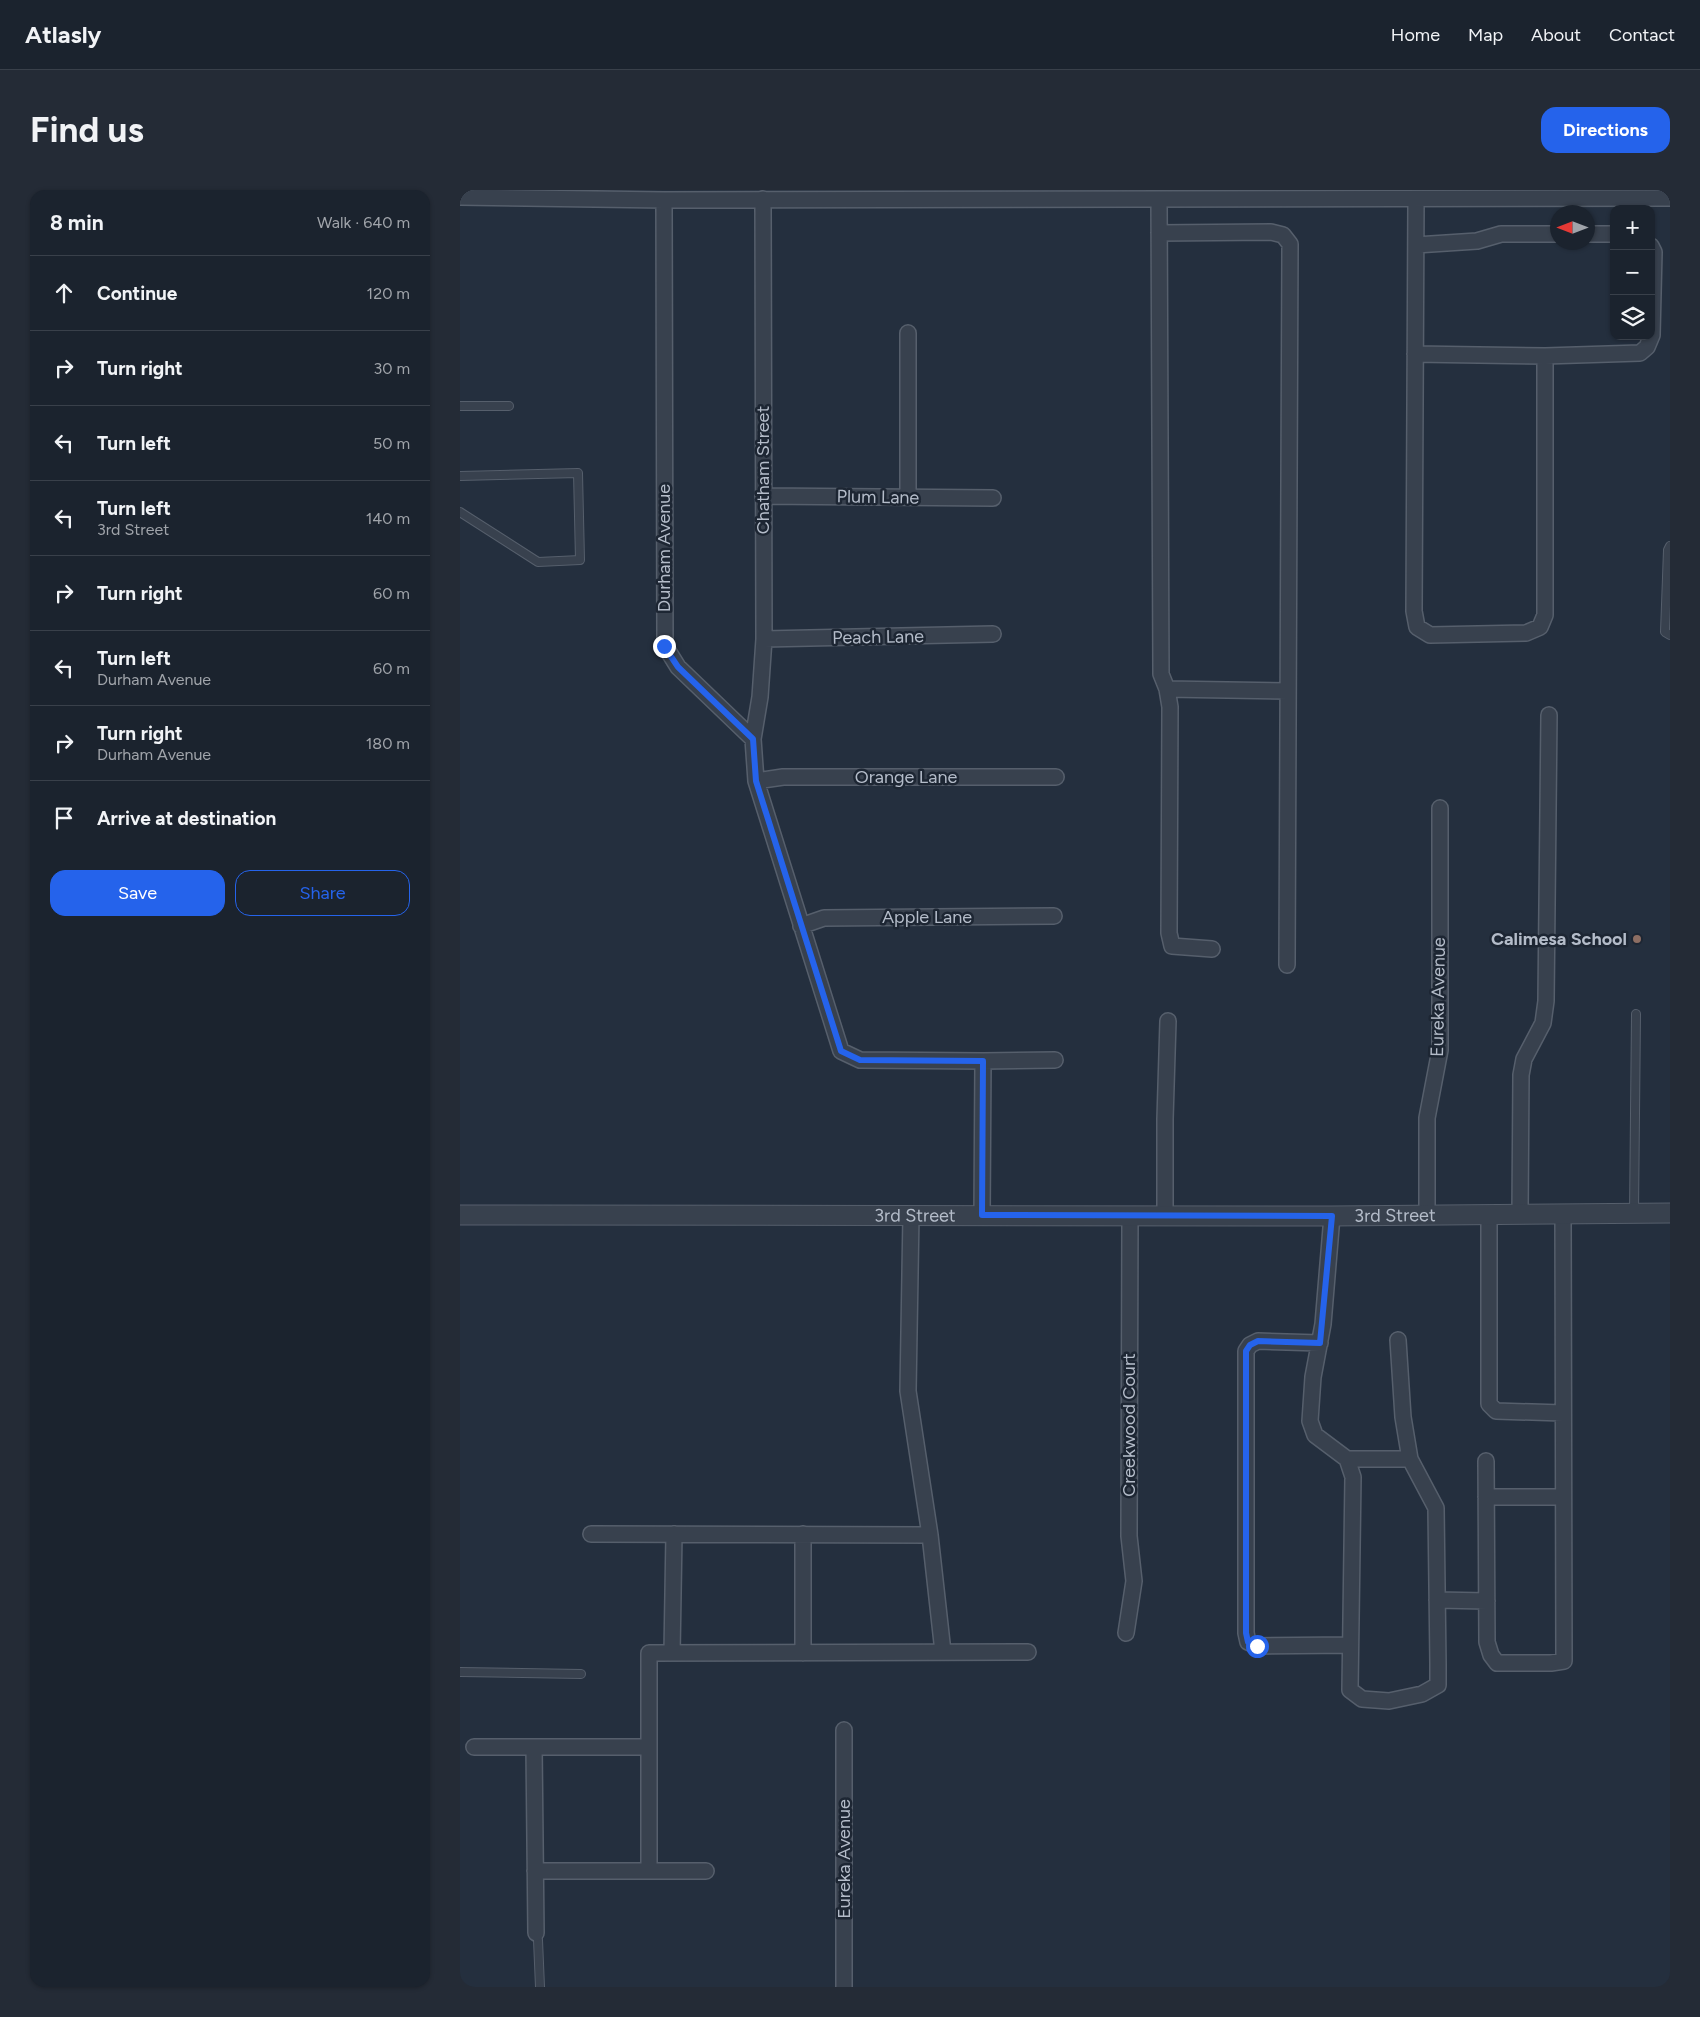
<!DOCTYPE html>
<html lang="en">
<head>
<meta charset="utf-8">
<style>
  :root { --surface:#1b232e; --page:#242b36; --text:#f1f3f6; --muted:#a0a4aa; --line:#39404a; --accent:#2563eb }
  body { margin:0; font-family:Figtree,sans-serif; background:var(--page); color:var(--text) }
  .controls { position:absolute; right:15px; top:15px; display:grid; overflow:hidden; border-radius:10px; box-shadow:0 1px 4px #0004 }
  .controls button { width:45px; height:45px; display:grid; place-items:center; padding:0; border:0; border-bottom:1px solid var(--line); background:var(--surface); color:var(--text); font:25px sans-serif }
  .compass { position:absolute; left:1090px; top:15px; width:45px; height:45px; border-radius:50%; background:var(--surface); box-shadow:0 1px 4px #0004; rotate:270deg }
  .stop { position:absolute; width:15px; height:15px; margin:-11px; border:4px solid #2563eb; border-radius:50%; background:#fff }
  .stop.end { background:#2563eb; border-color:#fff; box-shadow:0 1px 5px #0008 }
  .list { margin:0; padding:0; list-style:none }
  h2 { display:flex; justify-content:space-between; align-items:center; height:65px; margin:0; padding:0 20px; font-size:21px }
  h2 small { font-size:16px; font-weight:400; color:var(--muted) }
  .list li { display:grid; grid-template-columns:32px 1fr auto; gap:15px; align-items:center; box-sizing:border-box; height:75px; padding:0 20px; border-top:1px solid var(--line) }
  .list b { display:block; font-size:19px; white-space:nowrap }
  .list p { margin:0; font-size:16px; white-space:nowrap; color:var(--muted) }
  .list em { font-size:16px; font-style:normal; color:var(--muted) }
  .actions { display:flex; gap:10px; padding:15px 20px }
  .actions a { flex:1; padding:11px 0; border:1px solid var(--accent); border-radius:15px; text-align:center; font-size:18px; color:var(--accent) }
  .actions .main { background:var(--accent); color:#fff }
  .icon { flex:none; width:28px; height:28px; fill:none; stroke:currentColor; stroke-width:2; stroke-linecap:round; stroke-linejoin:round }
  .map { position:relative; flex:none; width:1210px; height:1797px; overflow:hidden; border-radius:15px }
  header { display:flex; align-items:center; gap:30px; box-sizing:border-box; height:70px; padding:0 25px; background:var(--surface); border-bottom:1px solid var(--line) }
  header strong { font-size:24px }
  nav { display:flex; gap:28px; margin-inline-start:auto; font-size:18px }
  .intro { display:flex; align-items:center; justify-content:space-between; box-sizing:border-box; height:120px; padding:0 30px }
  h1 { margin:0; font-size:35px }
  .button { padding:12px 22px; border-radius:15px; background:var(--accent); color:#fff; font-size:18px; font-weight:700 }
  main { display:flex; gap:30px; padding:0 30px }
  aside { flex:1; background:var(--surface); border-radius:15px; box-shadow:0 1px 4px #0004 }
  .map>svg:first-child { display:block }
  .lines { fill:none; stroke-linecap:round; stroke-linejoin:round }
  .service-casing { stroke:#565f6c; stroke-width:10 }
  .minor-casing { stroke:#565f6c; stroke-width:18 }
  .tertiary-casing { stroke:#565f6c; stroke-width:21 }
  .service { stroke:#38414e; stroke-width:8 }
  .minor { stroke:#38414e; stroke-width:15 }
  .tertiary { stroke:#38414e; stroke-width:19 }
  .route { stroke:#2563eb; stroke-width:6 }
  .education-dot { fill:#8d6e63; stroke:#1d2633; stroke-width:2 }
  .labels { text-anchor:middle; stroke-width:5; stroke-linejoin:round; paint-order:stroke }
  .street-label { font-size:18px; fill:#b4bcc9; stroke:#1d2633 }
  .poi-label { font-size:18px; font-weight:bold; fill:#b4bcc9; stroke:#1d2633; text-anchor:end }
</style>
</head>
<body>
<header>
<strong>Atlasly</strong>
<nav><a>Home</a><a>Map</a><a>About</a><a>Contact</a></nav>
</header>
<div class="intro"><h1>Find us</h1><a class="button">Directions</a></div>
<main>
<aside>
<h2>8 min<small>Walk · 640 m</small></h2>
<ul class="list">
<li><svg class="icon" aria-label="ahead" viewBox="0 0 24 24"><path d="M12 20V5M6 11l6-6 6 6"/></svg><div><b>Continue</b></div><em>120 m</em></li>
<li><svg class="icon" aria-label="right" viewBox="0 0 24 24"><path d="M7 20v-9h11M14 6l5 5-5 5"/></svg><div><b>Turn right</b></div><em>30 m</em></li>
<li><svg class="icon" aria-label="left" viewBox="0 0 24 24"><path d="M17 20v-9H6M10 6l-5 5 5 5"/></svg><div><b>Turn left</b></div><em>50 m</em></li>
<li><svg class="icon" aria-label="left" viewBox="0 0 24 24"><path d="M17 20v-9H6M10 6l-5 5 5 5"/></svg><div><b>Turn left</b><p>3rd Street</p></div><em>140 m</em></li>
<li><svg class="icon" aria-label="right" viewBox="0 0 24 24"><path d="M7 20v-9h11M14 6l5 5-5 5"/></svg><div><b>Turn right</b></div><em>60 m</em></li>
<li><svg class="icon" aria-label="left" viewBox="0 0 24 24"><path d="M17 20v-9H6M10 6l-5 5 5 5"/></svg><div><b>Turn left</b><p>Durham Avenue</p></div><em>60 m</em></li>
<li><svg class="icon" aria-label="right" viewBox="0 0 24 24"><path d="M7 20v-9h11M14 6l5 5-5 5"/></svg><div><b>Turn right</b><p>Durham Avenue</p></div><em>180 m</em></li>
<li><svg class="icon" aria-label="arrive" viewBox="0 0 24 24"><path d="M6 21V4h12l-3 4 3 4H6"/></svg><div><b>Arrive at destination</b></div></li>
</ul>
<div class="actions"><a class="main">Save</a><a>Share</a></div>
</aside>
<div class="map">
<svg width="1210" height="1797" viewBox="0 0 1210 1797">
  <rect width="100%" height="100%" fill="#242f3e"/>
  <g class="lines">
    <g class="service-casing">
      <path id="service" d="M 0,216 L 49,216
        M 0,286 L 118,283 L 120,370 L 78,372 L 0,322
        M 1210,356 L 1208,360 L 1205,442 L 1210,445
        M 1174,1024 L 1176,824
        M 0,1482 L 121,1484
        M 76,1743 L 78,1750 L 80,1797"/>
    </g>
    <g class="minor-casing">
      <path id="minor" d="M 0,7 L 204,10 L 1210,8
        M 204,10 L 205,456 L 218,477 L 293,549 L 296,591 L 381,861 L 400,870 L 523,871 L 595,870
        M 699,10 L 701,484 L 707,499 L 710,517 L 709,743 L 712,756 L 752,759
        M 956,10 L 954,421 L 957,437 L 970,445 L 1066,443 L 1080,437 L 1085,425 L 1085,166
        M 699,43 L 811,42 L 823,45 L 830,54 L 827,775
        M 1128,44 L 1154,44
        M 956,55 L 1017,51 L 1041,44 L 1098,44
        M 448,143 L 448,307
        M 955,164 L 1085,166 L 1180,163 L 1187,157 L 1192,145 L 1194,62 L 1191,56
        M 303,306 L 533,308
        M 304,449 L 533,444
        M 707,499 L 828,501
        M 293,549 L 300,507 L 304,449 L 303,9
        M 296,591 L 323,587 L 596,587
        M 341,736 L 364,728 L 594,726
        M 1060,1024 L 1061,885 L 1064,869 L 1083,833 L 1086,811 L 1089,525
        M 451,1025 L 448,1201 L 470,1345 L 483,1462
        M 522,1025 L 523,871
        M 705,1025 L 705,929 L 708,831
        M 967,1025 L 967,928 L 980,860 L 980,618
        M 1029,1025 L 1029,1214 L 1036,1221 L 1103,1223
        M 872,1026 L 863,1134 L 853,1187 L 850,1231 L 855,1245 L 887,1269 L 893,1287 L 890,1500 L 902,1509 L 929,1511 L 962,1504 L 978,1495 L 978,1474 L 976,1318 L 950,1269 L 943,1227 L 938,1150
        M 860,1153 L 798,1151 L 790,1155 L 786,1161 L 786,1443 L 788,1452 L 797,1456 L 890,1455
        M 887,1269 L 950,1269
        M 1026,1271 L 1027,1452 L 1031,1465 L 1037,1473 L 1091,1473 L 1104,1471 L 1103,1024
        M 1026,1307 L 1103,1307
        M 131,1344 L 470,1345
        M 343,1344 L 343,1463
        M 977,1410 L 1027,1411
        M 666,1443 L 674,1391 L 669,1346 L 670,1025
        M 212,1463 L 214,1344
        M 384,1540 L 384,1797
        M 14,1557 L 189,1557
        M 74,1557 L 76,1743
        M 75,1681 L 246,1681
        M 189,1681 L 189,1463 L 568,1462"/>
    </g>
    <g class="tertiary-casing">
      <g id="tertiary">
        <path id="s1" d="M 0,1025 L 872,1026 L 1210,1023"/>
      </g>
    </g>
    <use href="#service" class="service"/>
    <use href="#minor" class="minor"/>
    <use href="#tertiary" class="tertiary"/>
  </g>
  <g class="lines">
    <path class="route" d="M 204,456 L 218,477 L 293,549 L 296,591 L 381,861 L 400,870 L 523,871 L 522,1025 L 872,1026 L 860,1153 L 798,1151 L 790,1155 L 786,1161 L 786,1443 L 788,1452 L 797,1456"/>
  </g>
  <circle class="education-dot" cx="1177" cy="749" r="5"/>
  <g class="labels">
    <g class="street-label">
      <text transform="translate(303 280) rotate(-90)" y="6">Chatham Street</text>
      <text transform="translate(418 307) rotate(1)" y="6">Plum Lane</text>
      <text transform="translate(204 358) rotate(-90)" y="6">Durham Avenue</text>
      <text transform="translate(418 447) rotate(-1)" y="6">Peach Lane</text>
      <text x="446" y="593">Orange Lane</text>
      <text x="467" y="733">Apple Lane</text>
      <text transform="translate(978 807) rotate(-89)" y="6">Eureka Avenue</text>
      <text dy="6" stroke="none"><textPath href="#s1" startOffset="455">3rd Street</textPath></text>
      <text dy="6" stroke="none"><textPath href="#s1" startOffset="935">3rd Street</textPath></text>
      <text transform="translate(669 1235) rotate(-90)" y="6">Creekwood Court</text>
      <text transform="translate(384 1669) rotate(-90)" y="6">Eureka Avenue</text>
    </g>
    <g class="poi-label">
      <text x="1167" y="755">Calimesa School</text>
    </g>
  </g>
</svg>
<div class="controls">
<button>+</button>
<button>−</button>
<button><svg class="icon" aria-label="layers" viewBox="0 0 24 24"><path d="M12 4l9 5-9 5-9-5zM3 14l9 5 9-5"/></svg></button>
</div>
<svg class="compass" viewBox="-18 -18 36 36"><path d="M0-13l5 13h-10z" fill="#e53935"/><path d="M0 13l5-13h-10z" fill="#a0a4aa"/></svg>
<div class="stop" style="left:797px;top:1456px"></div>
<div class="stop end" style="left:204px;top:456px"></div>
</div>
</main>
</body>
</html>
